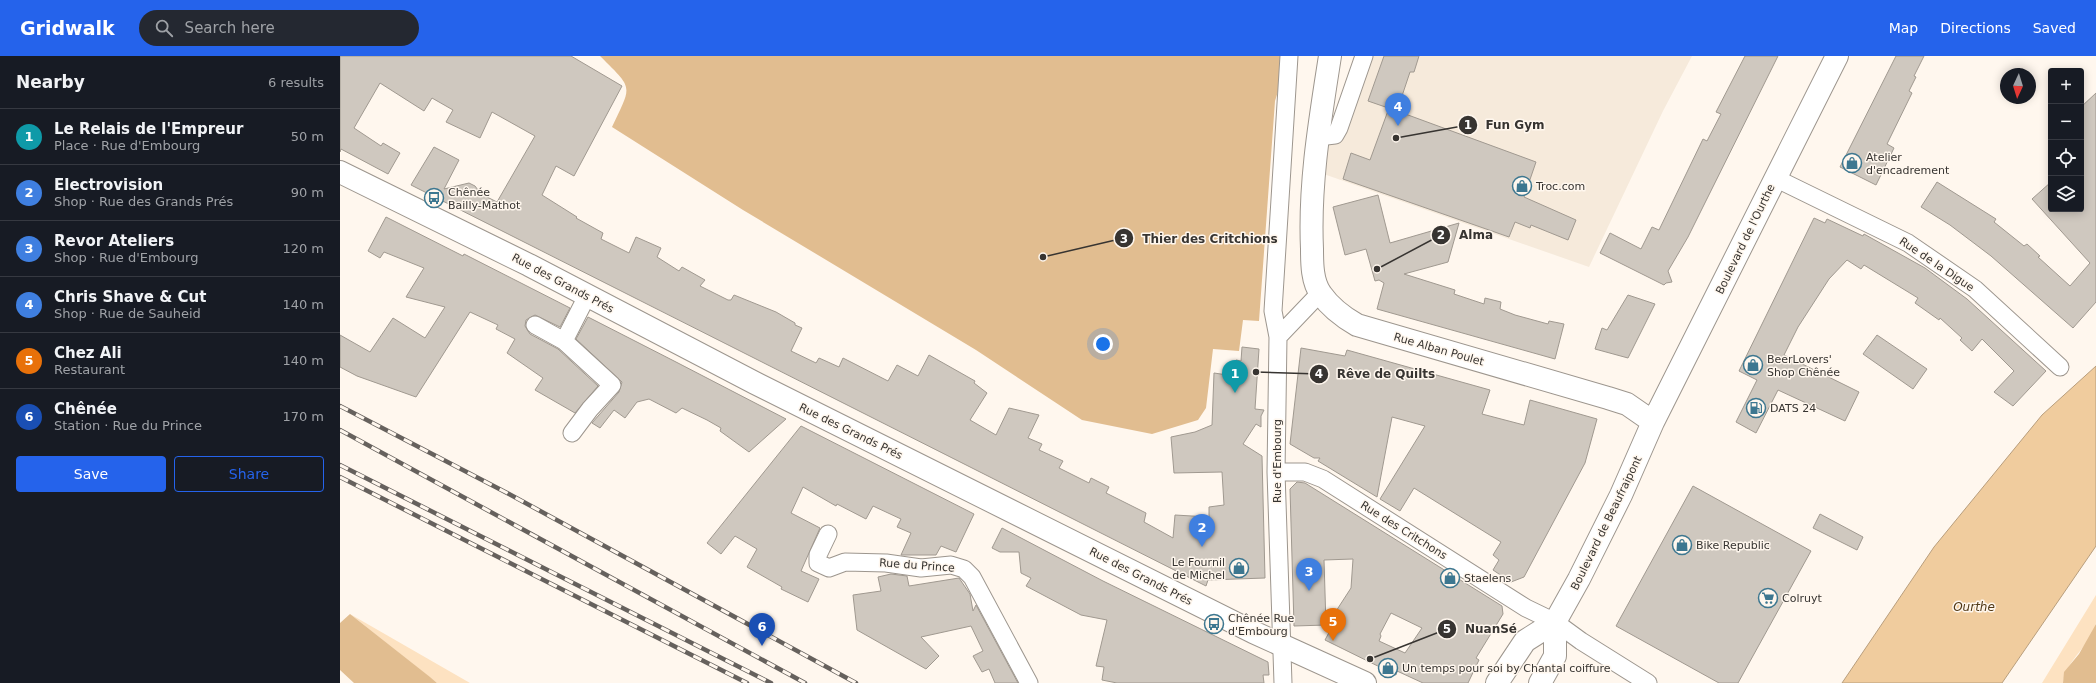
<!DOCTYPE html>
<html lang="en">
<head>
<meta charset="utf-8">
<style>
  :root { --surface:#171b24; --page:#242831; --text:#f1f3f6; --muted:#9ea1a6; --line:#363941; --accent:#2563eb }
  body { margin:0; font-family:"DejaVu Sans",sans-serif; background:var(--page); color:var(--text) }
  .controls { position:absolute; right:12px; top:12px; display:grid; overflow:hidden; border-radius:4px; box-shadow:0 2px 10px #0003 }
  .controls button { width:36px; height:36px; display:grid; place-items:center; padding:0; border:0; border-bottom:1px solid var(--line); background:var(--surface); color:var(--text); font:20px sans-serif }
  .compass { position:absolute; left:1660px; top:12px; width:36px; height:36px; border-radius:50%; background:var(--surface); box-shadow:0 2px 10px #0003; rotate:184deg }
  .you { position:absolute; left:763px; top:288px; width:14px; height:14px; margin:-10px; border:3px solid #fff; border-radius:50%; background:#1a73e8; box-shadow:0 0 0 6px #1a73e833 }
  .badge { display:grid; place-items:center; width:26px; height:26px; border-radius:50%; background:var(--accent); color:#fff; font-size:13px; font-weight:700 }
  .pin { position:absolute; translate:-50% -33px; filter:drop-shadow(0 1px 2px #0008) }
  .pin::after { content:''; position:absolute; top:21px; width:14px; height:12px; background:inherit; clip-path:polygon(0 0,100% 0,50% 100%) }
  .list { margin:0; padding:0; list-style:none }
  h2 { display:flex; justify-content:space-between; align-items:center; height:52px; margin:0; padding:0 16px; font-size:17px }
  h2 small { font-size:13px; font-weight:400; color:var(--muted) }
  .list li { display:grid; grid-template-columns:26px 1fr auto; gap:12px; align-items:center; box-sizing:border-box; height:56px; padding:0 16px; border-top:1px solid var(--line) }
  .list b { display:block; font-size:15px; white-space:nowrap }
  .list p { margin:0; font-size:13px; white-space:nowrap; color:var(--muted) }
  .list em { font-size:13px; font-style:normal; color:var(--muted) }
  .actions { display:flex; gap:8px; padding:12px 16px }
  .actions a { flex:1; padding:9px 0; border:1px solid var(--accent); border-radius:4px; text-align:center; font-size:14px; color:var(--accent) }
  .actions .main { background:var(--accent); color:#fff }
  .icon { flex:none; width:22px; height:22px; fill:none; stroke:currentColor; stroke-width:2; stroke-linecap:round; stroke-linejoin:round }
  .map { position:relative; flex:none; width:1756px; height:627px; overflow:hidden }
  header { display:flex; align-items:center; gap:24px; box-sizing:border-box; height:56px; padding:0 20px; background:var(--accent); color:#fff }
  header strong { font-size:19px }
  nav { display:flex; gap:22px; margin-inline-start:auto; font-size:14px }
  .search { width:280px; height:36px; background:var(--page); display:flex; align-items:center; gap:10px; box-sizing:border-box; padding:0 14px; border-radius:22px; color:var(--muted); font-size:15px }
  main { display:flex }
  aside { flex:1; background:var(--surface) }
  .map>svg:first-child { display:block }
  .built { fill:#f6eadb }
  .green { fill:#fde2c1 }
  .forest { fill:#e1bd90 }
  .water { fill:#f0cc9e; stroke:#b89e7d }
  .building { fill:#cfc8bf; stroke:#a09990; fill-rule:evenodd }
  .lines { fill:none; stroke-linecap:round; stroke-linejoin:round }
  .minor-casing { stroke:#9d968e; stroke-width:19 }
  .major-casing { stroke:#9d968e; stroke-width:24 }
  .minor { stroke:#fff; stroke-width:17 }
  .major { stroke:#fff; stroke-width:22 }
  .rail-casing { stroke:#66615d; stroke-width:4.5 }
  .rail { stroke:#fff7ee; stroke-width:3; stroke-dasharray:9; stroke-linecap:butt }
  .labels { text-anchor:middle; stroke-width:3; stroke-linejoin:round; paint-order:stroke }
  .poi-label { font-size:11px; fill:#373431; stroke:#fff7ee; text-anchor:start }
  .street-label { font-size:11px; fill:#373431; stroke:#fff7ee }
  .water-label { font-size:12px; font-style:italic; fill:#513815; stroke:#fff7ee }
  .leader { fill:none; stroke:#373431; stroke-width:1.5 }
  .callout-dot { fill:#373431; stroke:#fff7ee; stroke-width:1.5 }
  .mark-label { font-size:12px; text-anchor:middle; font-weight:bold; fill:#fff }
  .callout-label { font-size:12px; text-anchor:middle; font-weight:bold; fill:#373431; stroke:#fff7ee; stroke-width:3; stroke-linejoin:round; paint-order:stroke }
</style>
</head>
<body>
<header>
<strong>Gridwalk</strong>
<div class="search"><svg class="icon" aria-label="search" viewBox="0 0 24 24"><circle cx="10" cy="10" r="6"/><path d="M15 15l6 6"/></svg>Search here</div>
<nav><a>Map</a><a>Directions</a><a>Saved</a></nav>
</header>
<main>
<aside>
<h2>Nearby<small>6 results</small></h2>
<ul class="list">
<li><span class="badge" style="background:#0f9aa8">1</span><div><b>Le Relais de l'Empreur</b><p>Place · Rue d'Embourg</p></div><em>50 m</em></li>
<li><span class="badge" style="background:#3f7fe0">2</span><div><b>Electrovision</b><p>Shop · Rue des Grands Prés</p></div><em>90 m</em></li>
<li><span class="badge" style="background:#3f7fe0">3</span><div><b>Revor Ateliers</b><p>Shop · Rue d'Embourg</p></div><em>120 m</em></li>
<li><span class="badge" style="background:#3f7fe0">4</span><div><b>Chris Shave &amp; Cut</b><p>Shop · Rue de Sauheid</p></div><em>140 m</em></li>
<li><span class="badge" style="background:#e8710a">5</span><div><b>Chez Ali</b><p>Restaurant</p></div><em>140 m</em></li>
<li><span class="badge" style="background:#1a4fb4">6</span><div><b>Chênée</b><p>Station · Rue du Prince</p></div><em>170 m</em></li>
</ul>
<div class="actions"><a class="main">Save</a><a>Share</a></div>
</aside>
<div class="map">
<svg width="1756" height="627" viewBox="0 0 1756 627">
  <rect width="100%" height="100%" fill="#fff7ee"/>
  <path class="built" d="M 1016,0 L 1352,0 L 1323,55 L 1249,211 L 978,116 Z"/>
  <path class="green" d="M 1756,539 C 1756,547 1756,558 1756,567 C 1752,588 1725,605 1723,627 L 1702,627 Z
    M 10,558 L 130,627 L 97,627 Z"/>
  <path class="forest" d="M 260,0 L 949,0 L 935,45 L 919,265 L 903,264 L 899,295 L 873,293 L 866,352 L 858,364 L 812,378 L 742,364 L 636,294 L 403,154 L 272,71 C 292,28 294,34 260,0 Z
    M 10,558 L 90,621 L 97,627 L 14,627 L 0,614 L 0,567 Z
    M 1756,568 L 1756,627 L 1723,627 L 1724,616 L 1739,598 Z"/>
  <path class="water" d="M 1756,310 L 1756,490 L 1662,627 L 1502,627 L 1594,491 L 1702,359 Z"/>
  <path class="building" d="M 0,0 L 231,0 L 282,30 L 234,120 L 216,110 L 202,139 L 237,161 L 236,162 L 263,177 L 261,183 L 289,197 L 296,181 L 321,192 L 317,201 L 339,215 L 342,211 L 365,224 L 360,230 L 388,244 L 391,244 L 394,239 L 436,256 L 455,267 L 455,269 L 462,272 L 451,295 L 476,307 L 479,302 L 499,311 L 503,302 L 548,325 L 557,309 L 578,320 L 589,299 L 635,325 L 634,327 L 647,337 L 630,364 L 656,379 L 669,352 L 699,359 L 688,382 L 702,388 L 699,394 L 723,405 L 719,412 L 749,427 L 751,422 L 769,431 L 766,437 L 806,457 L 804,466 L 833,482 L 835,459 L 869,461 L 869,451 L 884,449 L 882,416 L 834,417 L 831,381 L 855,376 L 872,369 L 874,317 L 894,320 L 896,304 L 901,305 L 902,291 L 919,293 L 915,353 L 924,354 L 921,360 L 921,371 L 916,368 L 903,388 L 922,400 L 925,522 L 868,524 L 866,530 L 71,129 L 94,91 L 119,104 L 104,133 L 129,127 L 135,130 L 141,138 L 157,146 L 195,80 L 152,56 L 140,82 L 106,66 L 113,54 L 92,42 L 84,55 L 40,27 L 14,72 L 41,90 L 43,87 L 60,97 L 48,118 L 1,93 L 0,96 Z
    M 1044,0 L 1079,0 L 1074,16 L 1070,16 L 1057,55 L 1028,45 Z
    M 1405,0 L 1438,0 L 1348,181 L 1328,215 L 1332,226 L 1326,227 L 1324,229 L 1260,197 L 1270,177 L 1301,193 L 1312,171 L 1319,174 L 1363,83 L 1367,85 L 1381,58 L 1376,56 Z
    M 1556,0 L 1584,0 L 1574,20 L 1576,21 L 1569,35 L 1572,37 L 1547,88 L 1554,92 L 1536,129 L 1500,111 Z
    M 1756,37 L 1756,246 L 1733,272 L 1651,200 L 1610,169 L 1581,151 L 1597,126 L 1656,163 L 1654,166 L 1684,190 L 1687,188 L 1700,200 L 1698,201 L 1730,230 L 1750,207 L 1692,143 L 1711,126 L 1711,153 L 1741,153 L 1741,51 Z
    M 1049,52 L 1196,106 L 1184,141 L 1236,164 L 1228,184 L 1191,169 L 1190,172 L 1175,166 L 1169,181 L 1003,123 L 1011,97 L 1030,104 Z
    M 1038,139 L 1050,187 L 1119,167 L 1108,206 L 1064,218 L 1115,234 L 1114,238 L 1144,248 L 1145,242 L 1161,246 L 1160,253 L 1175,259 L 1208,268 L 1209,265 L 1224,268 L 1215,303 L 1037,253 L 1044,227 L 1039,224 L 1035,225 L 1026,193 L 1005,199 L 993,151 Z
    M 46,161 L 123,200 L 124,198 L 230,252 L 220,271 L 195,259 L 186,264 L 185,270 L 190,278 L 218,293 L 258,330 L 235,357 L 195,334 L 203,322 L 167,297 L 175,283 L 156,273 L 158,269 L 130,256 L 76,341 L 17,320 L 0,311 L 0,279 L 30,296 L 53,262 L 85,282 L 105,251 L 66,241 L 84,212 L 44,196 L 40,202 L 28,195 Z
    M 1474,162 L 1485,167 L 1487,163 L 1523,180 L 1524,178 L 1585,212 L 1627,243 L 1706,315 L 1673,350 L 1654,336 L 1674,315 L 1642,283 L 1632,295 L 1620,284 L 1622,282 L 1600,262 L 1599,264 L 1575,247 L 1578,242 L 1524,209 L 1521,213 L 1507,204 L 1489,223 L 1458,271 L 1444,299 L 1519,336 L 1505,365 L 1438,334 L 1416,377 L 1396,366 L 1417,324 L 1399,315 Z
    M 1288,239 L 1315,248 L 1288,302 L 1255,293 L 1262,272 L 1267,274 Z
    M 248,261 L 336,306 L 446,363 L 409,396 L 380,375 L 381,372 L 367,364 L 342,352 L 336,357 L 309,343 L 297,346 L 285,362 L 274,354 L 260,372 L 252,367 L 279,336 L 282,326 L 236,283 Z
    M 1537,279 L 1587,313 L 1573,333 L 1523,298 Z
    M 961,292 L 1005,300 L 1007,294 L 1150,334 L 1142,358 L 1184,369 L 1190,344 L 1257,363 L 1245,407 L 1184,521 L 1171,526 L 1153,514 L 1159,504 L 1153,499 L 1161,486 L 1074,432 L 1060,455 L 1040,443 L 1085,370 L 1052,361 L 1037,441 L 978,405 L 980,402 L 974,402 L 950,388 Z
    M 461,370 L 634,458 L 616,496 L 601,490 L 596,499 L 561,499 L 571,477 L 557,471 L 561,463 L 533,450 L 526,463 L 497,448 L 496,450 L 463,431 L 451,457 L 480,472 L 461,515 L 479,523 L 468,546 L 441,533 L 442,531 L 407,511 L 417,493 L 395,480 L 381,498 L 367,487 Z
    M 957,426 L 965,427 L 1162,550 L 1163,558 L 1136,602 L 1139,604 L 1128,627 L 1083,627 L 1057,615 L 1056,619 L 985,584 L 993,569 L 987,569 L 1011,532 L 1013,503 L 984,504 L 986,569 L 954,570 L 950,433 ZM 1051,557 L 1082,572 L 1065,597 L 1039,585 L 1041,580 L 1040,578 Z
    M 1353,430 L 1471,495 L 1398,627 L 1379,627 L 1276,570 Z
    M 1480,458 L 1523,481 L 1517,494 L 1473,472 Z
    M 662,472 L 763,525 L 928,606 L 929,619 L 923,619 L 924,627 L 777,627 L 762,624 L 764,611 L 756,610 L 767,564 L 741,559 L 686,530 L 691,522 L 681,517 L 679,496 L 660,496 L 652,492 Z
    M 551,518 L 567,520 L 569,530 L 619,522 L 630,538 L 633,555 L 636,549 L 678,627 L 655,627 L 649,613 L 642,616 L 633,600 L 643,595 L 631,570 L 581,581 L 599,600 L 586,613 L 517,574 L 513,539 L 541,535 L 538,521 Z"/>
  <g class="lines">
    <g class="minor-casing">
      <path id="minor" d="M 978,81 L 995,79 L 999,72 L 1024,0
        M 1435,122 L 1568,187 L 1635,233 L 1720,311
        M 195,269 L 224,285
        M 938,281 L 980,237
        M 232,377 L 250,353 L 272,329 L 224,285 L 247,240
        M 936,416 L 965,416 L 983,423 L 1186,552 L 1215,566 L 1241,585 L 1308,627
        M 488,478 L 478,499 L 478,507 L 489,512 L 505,506 L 546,507 L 581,512 L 611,509 L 624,513 L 632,521 L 689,627
        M 943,627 L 936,416 L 938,281 L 933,255 L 949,0"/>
    </g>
    <g class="major-casing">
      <path id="major" d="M 990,0 C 980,64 969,128 972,193 C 972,207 972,226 981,238 C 990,251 1003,261 1017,269 L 1268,342 L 1287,348 L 1313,366
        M 0,116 L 189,209 L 415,327 L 913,576 L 1025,627
        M 1157,627 L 1185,585 L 1215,566 L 1239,523 L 1281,439 L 1313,366 L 1497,0
        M 1200,627 L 1215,600 L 1215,566"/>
    </g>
    <use href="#minor" class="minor"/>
    <use href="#major" class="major"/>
    <g class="rail-casing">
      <path id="rail" d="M 0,350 L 169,438 L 516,627
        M 0,374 L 465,627
        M 0,409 L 431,627
        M 0,421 L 407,627"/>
    </g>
    <use href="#rail" class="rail"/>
  </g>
  <defs>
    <g id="shop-ring" transform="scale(1)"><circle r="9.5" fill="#fff7ee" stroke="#3d7790" stroke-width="1.5"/><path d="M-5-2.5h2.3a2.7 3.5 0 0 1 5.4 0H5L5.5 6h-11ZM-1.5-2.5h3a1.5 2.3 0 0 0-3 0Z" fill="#3d7790"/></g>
    <g id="bus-ring" transform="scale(1)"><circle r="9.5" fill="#fff7ee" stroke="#3d7790" stroke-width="1.5"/><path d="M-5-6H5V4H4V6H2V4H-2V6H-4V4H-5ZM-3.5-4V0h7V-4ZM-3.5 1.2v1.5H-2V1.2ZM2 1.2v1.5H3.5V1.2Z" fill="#3d7790"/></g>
    <g id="fuel-ring" transform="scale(1)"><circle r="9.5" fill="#fff7ee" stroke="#3d7790" stroke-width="1.5"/><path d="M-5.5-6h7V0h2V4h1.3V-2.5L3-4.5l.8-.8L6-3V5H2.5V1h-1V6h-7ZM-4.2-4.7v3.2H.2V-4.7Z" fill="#3d7790"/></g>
    <g id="supermarket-ring" transform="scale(1)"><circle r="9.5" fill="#fff7ee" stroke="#3d7790" stroke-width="1.5"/><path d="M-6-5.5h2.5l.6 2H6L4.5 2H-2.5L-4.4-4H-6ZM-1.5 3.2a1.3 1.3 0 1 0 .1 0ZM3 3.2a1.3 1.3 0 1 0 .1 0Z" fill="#3d7790"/></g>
  </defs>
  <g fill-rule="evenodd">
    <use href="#shop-ring" x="1512" y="107"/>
    <use href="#shop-ring" x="1182" y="130"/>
    <use href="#bus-ring" x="94" y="142"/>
    <use href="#shop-ring" x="1413" y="309"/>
    <use href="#fuel-ring" x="1416" y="352"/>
    <use href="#shop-ring" x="1342" y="489"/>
    <use href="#shop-ring" x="899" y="512"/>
    <use href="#shop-ring" x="1110" y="522"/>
    <use href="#supermarket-ring" x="1428" y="542"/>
    <use href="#bus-ring" x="874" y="568"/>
    <use href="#shop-ring" x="1048" y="612"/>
  </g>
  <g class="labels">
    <g class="poi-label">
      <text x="1526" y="105">Atelier<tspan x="1526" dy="13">d'encadrement</tspan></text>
      <text x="1196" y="134">Troc.com</text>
      <text x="108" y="140">Chênée<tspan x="108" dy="13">Bailly-Mathot</tspan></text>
      <text x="1427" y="307">BeerLovers'<tspan x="1427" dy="13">Shop Chênée</tspan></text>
      <text x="1430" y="356">DATS 24</text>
      <text x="1356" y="493">Bike Republic</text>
      <text x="885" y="510" text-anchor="end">Le Fournil<tspan x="885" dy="13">de Michel</tspan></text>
      <text x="1124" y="526">Staelens</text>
      <text x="1442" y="546">Colruyt</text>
      <text x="888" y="566">Chênée Rue<tspan x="888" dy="13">d'Embourg</tspan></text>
      <text x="1062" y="616">Un temps pour soi by Chantal coiffure</text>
    </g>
    <g class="street-label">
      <text transform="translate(1405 183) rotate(-64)" y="4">Boulevard de l'Ourthe</text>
      <text transform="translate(1597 208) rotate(34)" y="4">Rue de la Digue</text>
      <text transform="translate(223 227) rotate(28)" y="4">Rue des Grands Prés</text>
      <text transform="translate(1099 293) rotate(16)" y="4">Rue Alban Poulet</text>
      <text transform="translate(511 375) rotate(26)" y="4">Rue des Grands Prés</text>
      <text transform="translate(937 405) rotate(-90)" y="4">Rue d'Embourg</text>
      <text transform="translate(1266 467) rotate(-64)" y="4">Boulevard de Beaufraipont</text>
      <text transform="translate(1064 474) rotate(32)" y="4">Rue des Critchons</text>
      <text transform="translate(577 509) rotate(4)" y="4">Rue du Prince</text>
      <text transform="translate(801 520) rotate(27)" y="4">Rue des Grands Prés</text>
    </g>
    <g class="water-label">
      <text x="1634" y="555">Ourthe</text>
    </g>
  </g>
  <path class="leader" d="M1056 82L1128 69M1037 213L1101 179M703 201L784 182M916 316L979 318M1030 603L1107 573"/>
  <g class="callout-dot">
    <circle cx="1056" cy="82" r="4"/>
    <circle cx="1037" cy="213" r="4"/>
    <circle cx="703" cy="201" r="4"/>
    <circle cx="916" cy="316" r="4"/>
    <circle cx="1030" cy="603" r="4"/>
    <circle cx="1128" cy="69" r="10"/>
    <circle cx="1101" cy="179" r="10"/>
    <circle cx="784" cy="182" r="10"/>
    <circle cx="979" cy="318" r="10"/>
    <circle cx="1107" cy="573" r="10"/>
  </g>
  <g class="mark-label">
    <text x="1128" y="73">1</text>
    <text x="1101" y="183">2</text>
    <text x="784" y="187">3</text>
    <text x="979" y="322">4</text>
    <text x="1107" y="577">5</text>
  </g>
  <g class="callout-label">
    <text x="1175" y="73">Fun Gym</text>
    <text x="1136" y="183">Alma</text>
    <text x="870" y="187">Thier des Critchions</text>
    <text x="1046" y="322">Rêve de Quilts</text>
    <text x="1151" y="577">NuanSé</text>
  </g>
</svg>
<div class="controls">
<button>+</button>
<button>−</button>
<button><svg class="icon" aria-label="locate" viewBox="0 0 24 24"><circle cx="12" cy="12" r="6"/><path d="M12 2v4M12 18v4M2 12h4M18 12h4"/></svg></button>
<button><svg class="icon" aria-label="layers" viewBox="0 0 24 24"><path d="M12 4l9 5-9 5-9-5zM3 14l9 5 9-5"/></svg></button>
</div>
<svg class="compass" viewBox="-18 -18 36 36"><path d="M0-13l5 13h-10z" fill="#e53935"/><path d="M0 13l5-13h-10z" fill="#9ea1a6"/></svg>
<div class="you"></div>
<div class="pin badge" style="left:895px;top:337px;background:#0f9aa8">1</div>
<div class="pin badge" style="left:862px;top:491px;background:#3f7fe0">2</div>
<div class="pin badge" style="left:969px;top:535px;background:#3f7fe0">3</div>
<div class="pin badge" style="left:1058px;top:70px;background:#3f7fe0">4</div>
<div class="pin badge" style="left:993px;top:585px;background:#e8710a">5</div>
<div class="pin badge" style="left:422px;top:590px;background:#1a4fb4">6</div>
</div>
</main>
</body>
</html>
